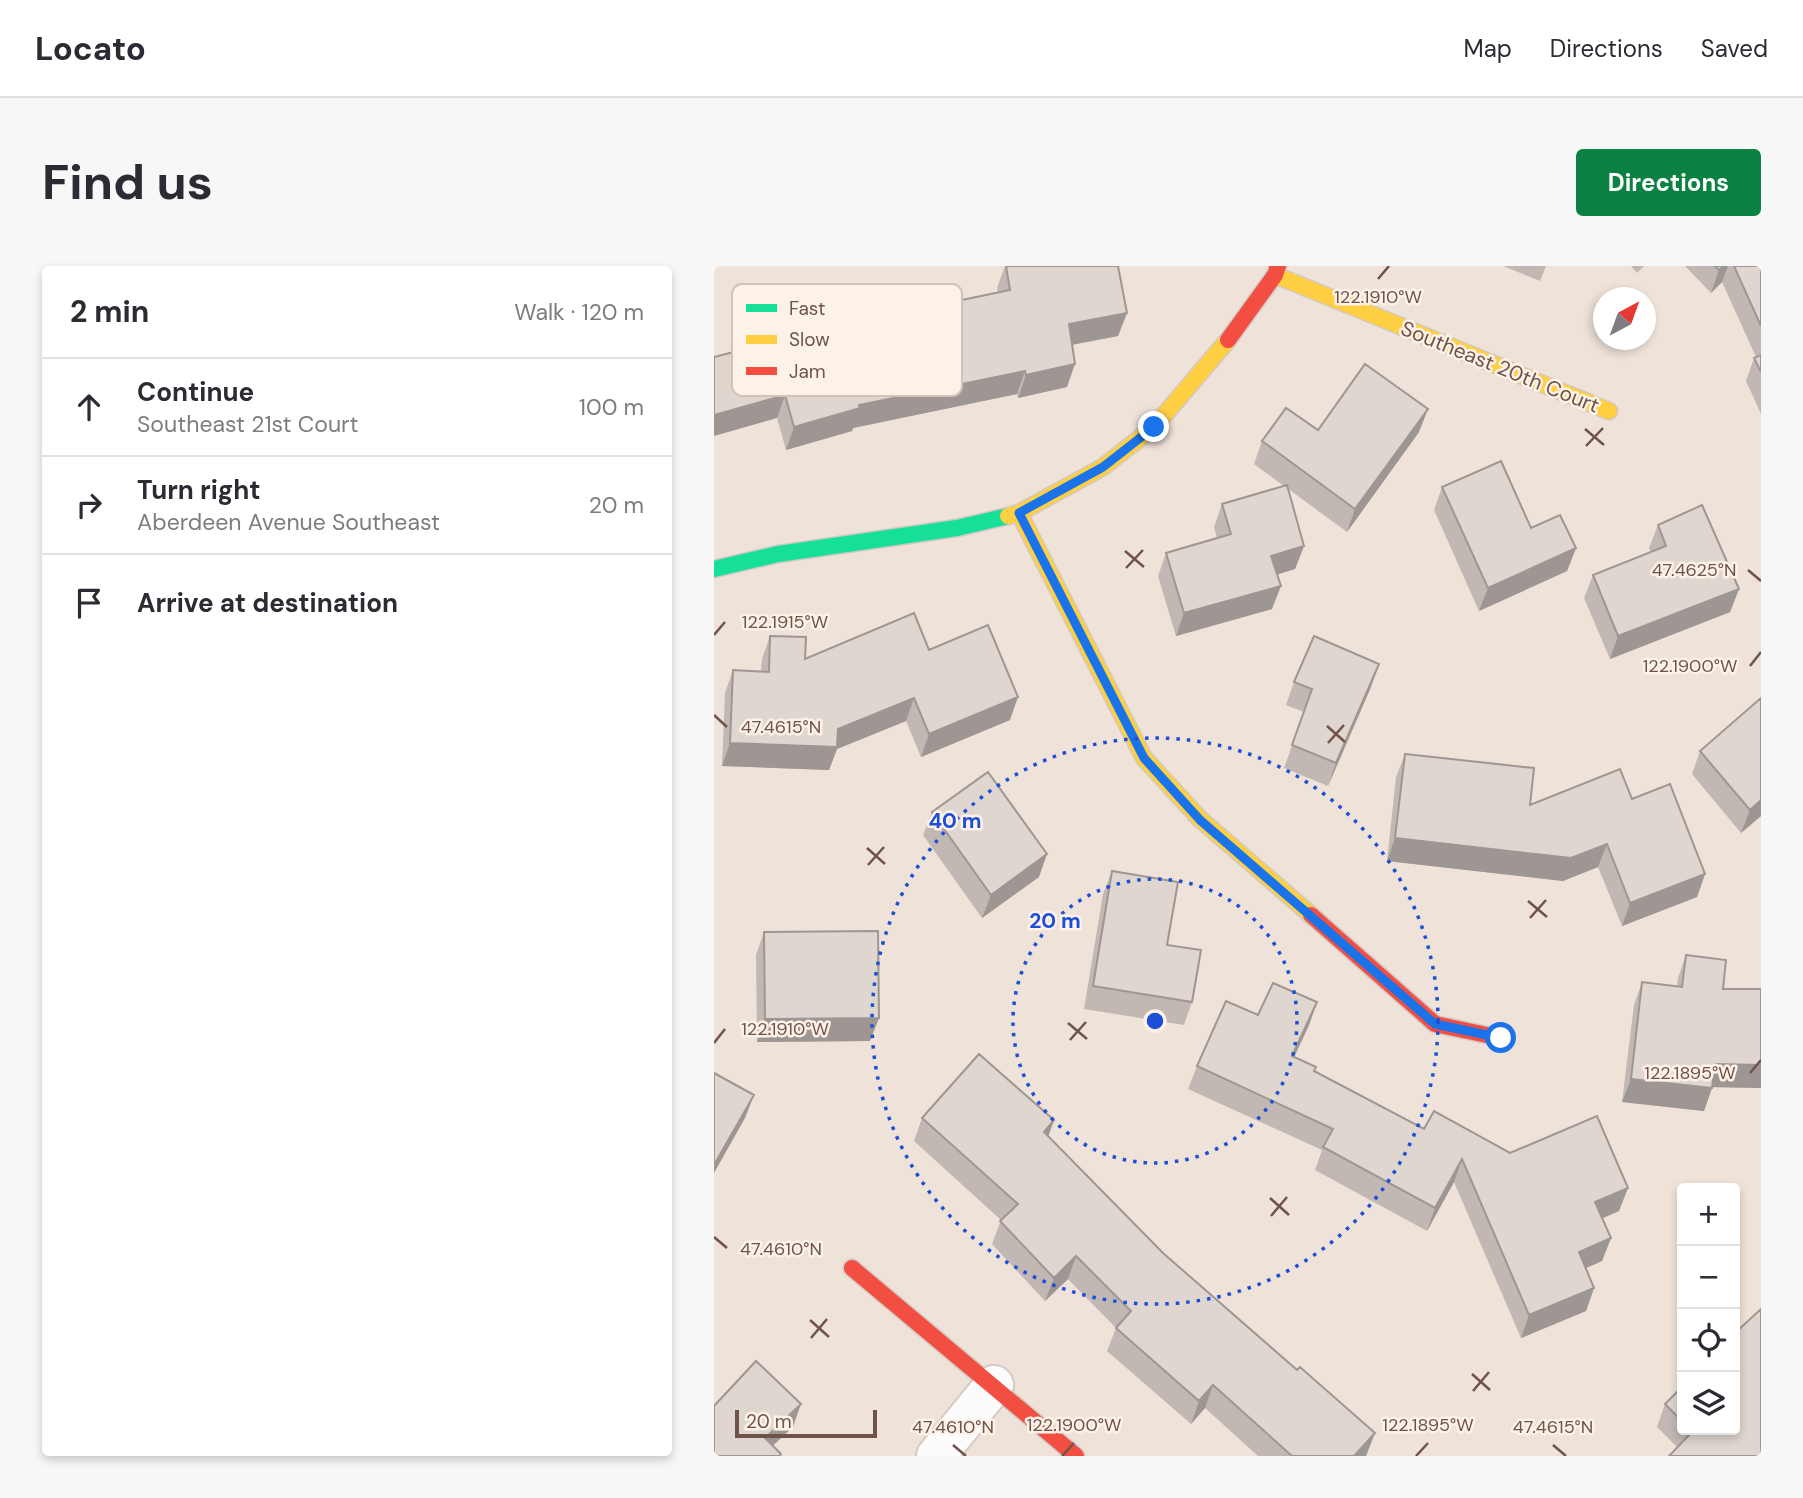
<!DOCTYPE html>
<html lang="en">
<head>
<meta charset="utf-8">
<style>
  :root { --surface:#fff; --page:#f7f7f7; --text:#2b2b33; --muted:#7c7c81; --line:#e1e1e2; --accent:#0b8043 }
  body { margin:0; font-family:"DM Sans",sans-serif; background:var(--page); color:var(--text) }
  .controls { position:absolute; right:21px; bottom:21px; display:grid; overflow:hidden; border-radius:7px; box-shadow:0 4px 10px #0003 }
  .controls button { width:63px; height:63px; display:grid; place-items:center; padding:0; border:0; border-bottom:2px solid var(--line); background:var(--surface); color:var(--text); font:35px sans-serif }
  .compass { position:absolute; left:879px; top:21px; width:63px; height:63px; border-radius:50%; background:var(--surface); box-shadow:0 4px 10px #0003; rotate:41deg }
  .scale { position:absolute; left:21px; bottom:18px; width:142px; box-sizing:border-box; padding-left:7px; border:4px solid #6f534b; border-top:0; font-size:19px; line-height:24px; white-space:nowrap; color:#6f534b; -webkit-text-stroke:5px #fdf2e7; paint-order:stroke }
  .stop { position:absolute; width:21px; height:21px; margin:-16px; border:5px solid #1a73e8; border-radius:50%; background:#fff }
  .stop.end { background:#1a73e8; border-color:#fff; box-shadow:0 2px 7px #0008 }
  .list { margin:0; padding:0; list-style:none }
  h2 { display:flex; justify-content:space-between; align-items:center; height:91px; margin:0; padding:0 28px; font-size:30px }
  h2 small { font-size:23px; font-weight:400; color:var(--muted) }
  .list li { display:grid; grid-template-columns:46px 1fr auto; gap:21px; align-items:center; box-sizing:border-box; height:98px; padding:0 28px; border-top:2px solid var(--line) }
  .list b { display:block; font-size:26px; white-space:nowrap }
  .list p { margin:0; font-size:23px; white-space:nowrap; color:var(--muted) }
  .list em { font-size:23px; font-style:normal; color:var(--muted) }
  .icon { flex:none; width:38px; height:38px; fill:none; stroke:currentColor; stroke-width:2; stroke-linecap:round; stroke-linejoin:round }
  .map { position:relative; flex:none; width:1047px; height:1190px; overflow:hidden; border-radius:7px }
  header { display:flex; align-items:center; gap:42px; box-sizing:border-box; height:98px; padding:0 35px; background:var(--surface); border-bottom:2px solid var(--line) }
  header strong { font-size:33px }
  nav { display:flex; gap:38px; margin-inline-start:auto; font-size:24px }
  .intro { display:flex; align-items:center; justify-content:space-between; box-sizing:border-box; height:168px; padding:0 42px }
  h1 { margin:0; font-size:49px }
  .button { padding:18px 32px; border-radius:7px; background:var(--accent); color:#fff; font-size:24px; font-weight:700 }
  main { display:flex; gap:42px; padding:0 42px }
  aside { flex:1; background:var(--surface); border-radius:7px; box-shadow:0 4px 10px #0003 }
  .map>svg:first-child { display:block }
  .residential { fill:#efe2d8; fill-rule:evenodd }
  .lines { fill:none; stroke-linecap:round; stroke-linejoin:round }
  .street-casing { stroke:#d3cbc6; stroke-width:42 }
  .fast-casing { stroke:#d3c9c4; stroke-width:19 }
  .slow-casing { stroke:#d3c9c4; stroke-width:19 }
  .jam-casing { stroke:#d3c9c4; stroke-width:19 }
  .street { stroke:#fdfcfc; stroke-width:38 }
  .fast { stroke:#16e098; stroke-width:16 }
  .slow { stroke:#ffcf43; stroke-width:16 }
  .jam { stroke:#f24e42; stroke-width:16 }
  .wall { fill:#c1b8b3 }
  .shaded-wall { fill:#9d9692 }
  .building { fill:#e0d6d0; stroke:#9d9692; stroke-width:2 }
  .route { stroke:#1a73e8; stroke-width:9 }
  .ticks { fill:none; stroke:#6f534b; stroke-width:2.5 }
  .ring { fill:none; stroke:#1d4ed8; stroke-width:3.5; stroke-dasharray:3.5 7 }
  .labels { text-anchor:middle; stroke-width:5; stroke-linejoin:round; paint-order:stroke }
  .street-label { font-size:21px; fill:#6f534b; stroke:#fdf2e7 }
  .key { fill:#fdf2e7; stroke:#d2c2b8; stroke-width:2 }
  .key-label { font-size:19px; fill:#6f534b }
  .ticks-label { font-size:18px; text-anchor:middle; fill:#6f534b; stroke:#fdf2e7; stroke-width:5; stroke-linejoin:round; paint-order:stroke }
  .centre { fill:#1d4ed8; stroke:#fdf2e7; stroke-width:3.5 }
  .ring-label { font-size:21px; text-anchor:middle; font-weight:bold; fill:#1d4ed8; stroke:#fdf2e7; stroke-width:5; stroke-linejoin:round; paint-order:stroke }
</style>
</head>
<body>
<header>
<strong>Locato</strong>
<nav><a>Map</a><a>Directions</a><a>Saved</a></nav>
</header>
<div class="intro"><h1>Find us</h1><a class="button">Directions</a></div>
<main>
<aside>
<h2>2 min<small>Walk · 120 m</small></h2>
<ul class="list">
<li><svg class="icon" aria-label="ahead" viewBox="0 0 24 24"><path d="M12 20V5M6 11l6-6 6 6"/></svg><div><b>Continue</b><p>Southeast 21st Court</p></div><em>100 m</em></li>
<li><svg class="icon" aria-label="right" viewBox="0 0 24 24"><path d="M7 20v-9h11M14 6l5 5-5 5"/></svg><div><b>Turn right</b><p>Aberdeen Avenue Southeast</p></div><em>20 m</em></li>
<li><svg class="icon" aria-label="arrive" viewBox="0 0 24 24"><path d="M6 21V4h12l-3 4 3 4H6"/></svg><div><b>Arrive at destination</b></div></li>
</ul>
</aside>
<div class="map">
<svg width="1047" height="1190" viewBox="0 0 1047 1190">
  <rect width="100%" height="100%" fill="#f4eee8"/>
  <path class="residential" d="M 0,0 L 1047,0 L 1047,1190 L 0,1190 ZM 889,32 L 931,32 L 931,74 L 889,74 ZM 968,922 L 1021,922 L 1021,1164 L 968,1164 Z"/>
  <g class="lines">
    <g class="street-casing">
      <path id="street" d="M 222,1190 L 280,1119"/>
    </g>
    <g class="fast-casing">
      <path id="fast" d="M 0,303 L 64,288 L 243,262 L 294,250"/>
    </g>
    <g class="slow-casing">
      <path id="slow" d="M 561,9 L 895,145
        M 305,247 L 430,492 L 486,553 L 597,649
        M 294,250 L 305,247 L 389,201 L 440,161 L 514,74"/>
    </g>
    <g class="jam-casing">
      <path id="jam" d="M 514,74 L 561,9 L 564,0
        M 597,649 L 721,758 L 787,772
        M 138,1002 L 362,1190"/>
    </g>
    <use href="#street" class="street"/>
    <use href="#fast" class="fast"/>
    <use href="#slow" class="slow"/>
    <use href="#jam" class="jam"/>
  </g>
  <path class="wall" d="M 291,0 L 413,47 L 404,70 L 358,79 L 353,121 L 304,132 L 303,128 L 139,162 L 138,165 L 72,184 L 63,152 L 0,91 L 284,27 L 283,22 Z
    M 789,0 L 832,0 L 826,15 Z
    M 917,0 L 930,0 L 923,7 Z
    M 971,0 L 1047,0 L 1047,148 L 1032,115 L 1040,92 L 1042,91 L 1008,16 L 997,27 Z
    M 604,164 L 705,166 L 633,266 L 573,222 L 590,280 L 581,303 L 563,308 L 558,343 L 462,370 L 444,310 L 452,287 L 503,272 L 500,261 L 508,238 L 570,220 L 540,198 L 548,175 Z
    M 728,221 L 862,282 L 853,305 L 765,345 L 720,244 Z
    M 944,259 L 1025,323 L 1016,346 L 896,393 L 870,332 L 879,309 L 937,286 L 935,282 Z
    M 56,370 L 91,393 L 215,384 L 296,454 L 207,491 L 192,455 L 123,483 L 115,504 L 8,500 L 11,427 L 19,404 L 47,405 L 48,393 Z
    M 580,416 L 657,421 L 614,520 L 570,502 L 590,446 L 572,439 Z
    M 1047,432 L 1047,550 L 1027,567 L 978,508 L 986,485 Z
    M 691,488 L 816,539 L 918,533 L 991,608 L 983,631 L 908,660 L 884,601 L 849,615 L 673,595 L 682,511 Z
    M 218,546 L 325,611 L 268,652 L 209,569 Z
    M 398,605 L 453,679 L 478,736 L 470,759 L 370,743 L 389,628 Z
    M 50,666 L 156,775 L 43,776 L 42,689 Z
    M 972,689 L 1009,723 L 1047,723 L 1047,822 L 998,821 L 990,845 L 908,836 L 920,739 L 928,716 L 963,720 L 964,712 Z
    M 603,736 L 595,759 L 580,791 L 601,805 L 710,863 L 796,887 L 905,945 L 888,952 L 897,972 L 888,995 L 872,1002 L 880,1022 L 872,1045 L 807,1072 L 740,916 L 713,965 L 601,904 L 608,884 L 474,823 L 483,800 L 544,749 Z
    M 208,852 L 340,854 L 334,870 L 449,987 L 652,1190 L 544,1190 L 491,1142 L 477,1158 L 393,1085 L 402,1062 L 354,1013 L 331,1035 L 278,978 L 287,954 L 200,875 Z
    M 968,1121 L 968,1164 L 1021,1164 L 1047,1190 L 963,1181 L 943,1161 L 951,1138 Z"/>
  <path class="shaded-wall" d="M 1010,0 L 1014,0 L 1008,16 L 997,27 L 1005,4 Z
    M 413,47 L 404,70 L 346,81 L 355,58 Z
    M 361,98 L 353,121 L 304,132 L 312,109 Z
    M 311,105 L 303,128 L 139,162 L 138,165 L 72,184 L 80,161 L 145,139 Z
    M 71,129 L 63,152 L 0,170 L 0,149 Z
    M 714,143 L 705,166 L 633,266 L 641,243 Z
    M 590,280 L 581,303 L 549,313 L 557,290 Z
    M 862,282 L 853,305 L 765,345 L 774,322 Z
    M 567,320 L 558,343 L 462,370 L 470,347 Z
    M 1025,323 L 1016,346 L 896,393 L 904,370 Z
    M 665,398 L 657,421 L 614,520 L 622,497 Z
    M 304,431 L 296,454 L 207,491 L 215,468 Z
    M 200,432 L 192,455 L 123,483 L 115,504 L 8,500 L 16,477 L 124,463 Z
    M 1047,534 L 1047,550 L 1027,567 L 1036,544 Z
    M 681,572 L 893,578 L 884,601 L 849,615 L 673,595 Z
    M 333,588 L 325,611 L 268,652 L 277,629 Z
    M 991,608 L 983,631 L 908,660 L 916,637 Z
    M 603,736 L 595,759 L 570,813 L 578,790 Z
    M 165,752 L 156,775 L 43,776 L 51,753 Z
    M 1001,798 L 1047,799 L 1047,822 L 992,821 Z
    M 917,813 L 998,822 L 990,845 L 908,836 Z
    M 40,829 L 31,852 L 0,907 L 0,899 Z
    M 340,854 L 332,877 L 330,866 Z
    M 748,893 L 740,916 L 713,965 L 721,942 Z
    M 914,922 L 905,945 L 873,959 L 881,936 Z
    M 897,972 L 888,995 L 856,1009 L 865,986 Z
    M 362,990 L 354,1013 L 331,1035 L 340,1012 Z
    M 880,1022 L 872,1045 L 807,1072 L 815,1049 Z
    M 499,1119 L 491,1142 L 477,1158 L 485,1135 Z
    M 87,1138 L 79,1161 L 48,1190 L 51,1172 Z
    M 661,1167 L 652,1190 L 640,1190 Z"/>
  <path class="building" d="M 292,0 L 404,0 L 413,47 L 355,58 L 361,98 L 312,109 L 311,105 L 145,139 L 146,142 L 80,161 L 71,129 L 0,149 L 0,91 L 123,60 L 296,24 Z
    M 1001,0 L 1010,0 L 1005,4 Z
    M 1020,0 L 1047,0 L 1047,60 Z
    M 1047,89 L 1047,106 L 1040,92 Z
    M 651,98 L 714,143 L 641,243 L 548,175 L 572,142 L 604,164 Z
    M 787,195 L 817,262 L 846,249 L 862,282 L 774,322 L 728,221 Z
    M 573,219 L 590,280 L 557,290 L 567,320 L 470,347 L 452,287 L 517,268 L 508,238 Z
    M 988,239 L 1025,323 L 904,370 L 879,309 L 952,280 L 944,259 Z
    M 200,347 L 215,384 L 274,359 L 304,431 L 215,468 L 200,432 L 124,463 L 123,481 L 16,477 L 19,404 L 55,406 L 56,370 L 92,371 L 91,393 Z
    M 600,370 L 665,398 L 622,497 L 578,479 L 598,423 L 580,416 Z
    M 1047,432 L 1047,534 L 1036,544 L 986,485 Z
    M 691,488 L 820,502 L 816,539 L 906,503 L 918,533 L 956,518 L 991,608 L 916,637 L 893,578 L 857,592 L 681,572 Z
    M 274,506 L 333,588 L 277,629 L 218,546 Z
    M 398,605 L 464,616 L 453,679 L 487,684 L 478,736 L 379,720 Z
    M 164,665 L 165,752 L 51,753 L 50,666 Z
    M 972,689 L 1012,694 L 1009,723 L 1047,723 L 1047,799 L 1001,798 L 998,822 L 917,813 L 928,716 L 968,721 Z
    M 559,717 L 603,736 L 578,790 L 602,801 L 600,805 L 710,863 L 720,845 L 796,887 L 883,850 L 914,922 L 881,936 L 897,972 L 865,986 L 880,1022 L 815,1049 L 748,893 L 721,942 L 609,881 L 619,863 L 483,800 L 512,735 L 544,749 Z
    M 265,788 L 340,854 L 330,866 L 449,987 L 583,1104 L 586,1101 L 661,1167 L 640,1190 L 578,1190 L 499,1119 L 485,1135 L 402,1062 L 417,1045 L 362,990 L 340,1012 L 286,955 L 304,938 L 208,852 Z
    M 0,807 L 40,829 L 0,899 Z
    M 1047,1043 L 1047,1190 L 955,1190 L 979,1165 L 977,1164 L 1021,1164 L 1021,1067 Z
    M 42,1095 L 87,1138 L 51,1172 L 67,1188 L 66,1190 L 0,1190 L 0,1140 Z
    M 968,1121 L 968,1155 L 951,1138 Z"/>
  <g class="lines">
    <path class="route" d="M 440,161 L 389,201 L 305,247 L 430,492 L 486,554 L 721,758 L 787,772"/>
  </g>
  <path class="ticks" d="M 664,13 L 675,0M 871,163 L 890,179M 872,180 L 889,162M 411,285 L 430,301M 412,302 L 429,284M 1034,304 L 1047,315M 0,369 L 11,356M 1036,400 L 1047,386M 0,449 L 13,461M 613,460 L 631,476M 614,477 L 630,459M 153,582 L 171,598M 154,599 L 170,581M 814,635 L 833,651M 816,652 L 832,634M 354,757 L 373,773M 356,774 L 372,756M 0,777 L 11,763M 1036,807 L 1047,794M 556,932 L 575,949M 557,950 L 573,931M 0,971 L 13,982M 96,1054 L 115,1071M 97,1072 L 113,1053M 758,1108 L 776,1124M 759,1125 L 775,1106M 239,1179 L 252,1190M 839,1179 L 852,1190M 348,1190 L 360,1177M 702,1190 L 714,1177"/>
  <g class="ring">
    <circle cx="441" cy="755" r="142"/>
    <circle cx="441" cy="755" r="283"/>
  </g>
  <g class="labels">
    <g class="street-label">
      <text transform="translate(786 101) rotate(22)" y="7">Southeast 20th Court</text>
    </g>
  </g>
  <rect x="18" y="18" width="230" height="112" rx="10" class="key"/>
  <rect x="32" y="38" width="31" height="8" fill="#16e098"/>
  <rect x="32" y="69" width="31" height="9" fill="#ffcf43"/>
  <rect x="32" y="101" width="31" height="8" fill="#f24e42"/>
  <g class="key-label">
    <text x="75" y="49">Fast</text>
    <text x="75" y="80">Slow</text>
    <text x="75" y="112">Jam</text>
  </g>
  <g class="ticks-label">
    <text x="664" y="37">122.1910°W</text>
    <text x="980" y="310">47.4625°N</text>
    <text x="71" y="362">122.1915°W</text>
    <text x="976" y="406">122.1900°W</text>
    <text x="67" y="467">47.4615°N</text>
    <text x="71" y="769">122.1910°W</text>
    <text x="976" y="813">122.1895°W</text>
    <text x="67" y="989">47.4610°N</text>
    <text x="360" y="1165">122.1900°W</text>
    <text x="714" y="1165">122.1895°W</text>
    <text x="239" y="1167">47.4610°N</text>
    <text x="839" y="1167">47.4615°N</text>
  </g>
  <circle cx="441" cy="755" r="10" class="centre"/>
  <g class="ring-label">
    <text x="241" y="562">40 m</text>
    <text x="341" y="662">20 m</text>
  </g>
</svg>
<div class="controls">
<button>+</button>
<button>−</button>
<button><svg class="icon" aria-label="locate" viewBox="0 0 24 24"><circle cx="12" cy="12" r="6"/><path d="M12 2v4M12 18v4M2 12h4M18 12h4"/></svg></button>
<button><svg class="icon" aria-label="layers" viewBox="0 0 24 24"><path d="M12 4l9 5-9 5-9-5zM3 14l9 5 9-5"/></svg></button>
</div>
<svg class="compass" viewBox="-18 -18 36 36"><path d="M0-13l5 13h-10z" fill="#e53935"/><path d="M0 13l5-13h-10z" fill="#7c7c81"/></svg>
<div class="scale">20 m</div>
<div class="stop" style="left:787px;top:772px"></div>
<div class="stop end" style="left:440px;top:161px"></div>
</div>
</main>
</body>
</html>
